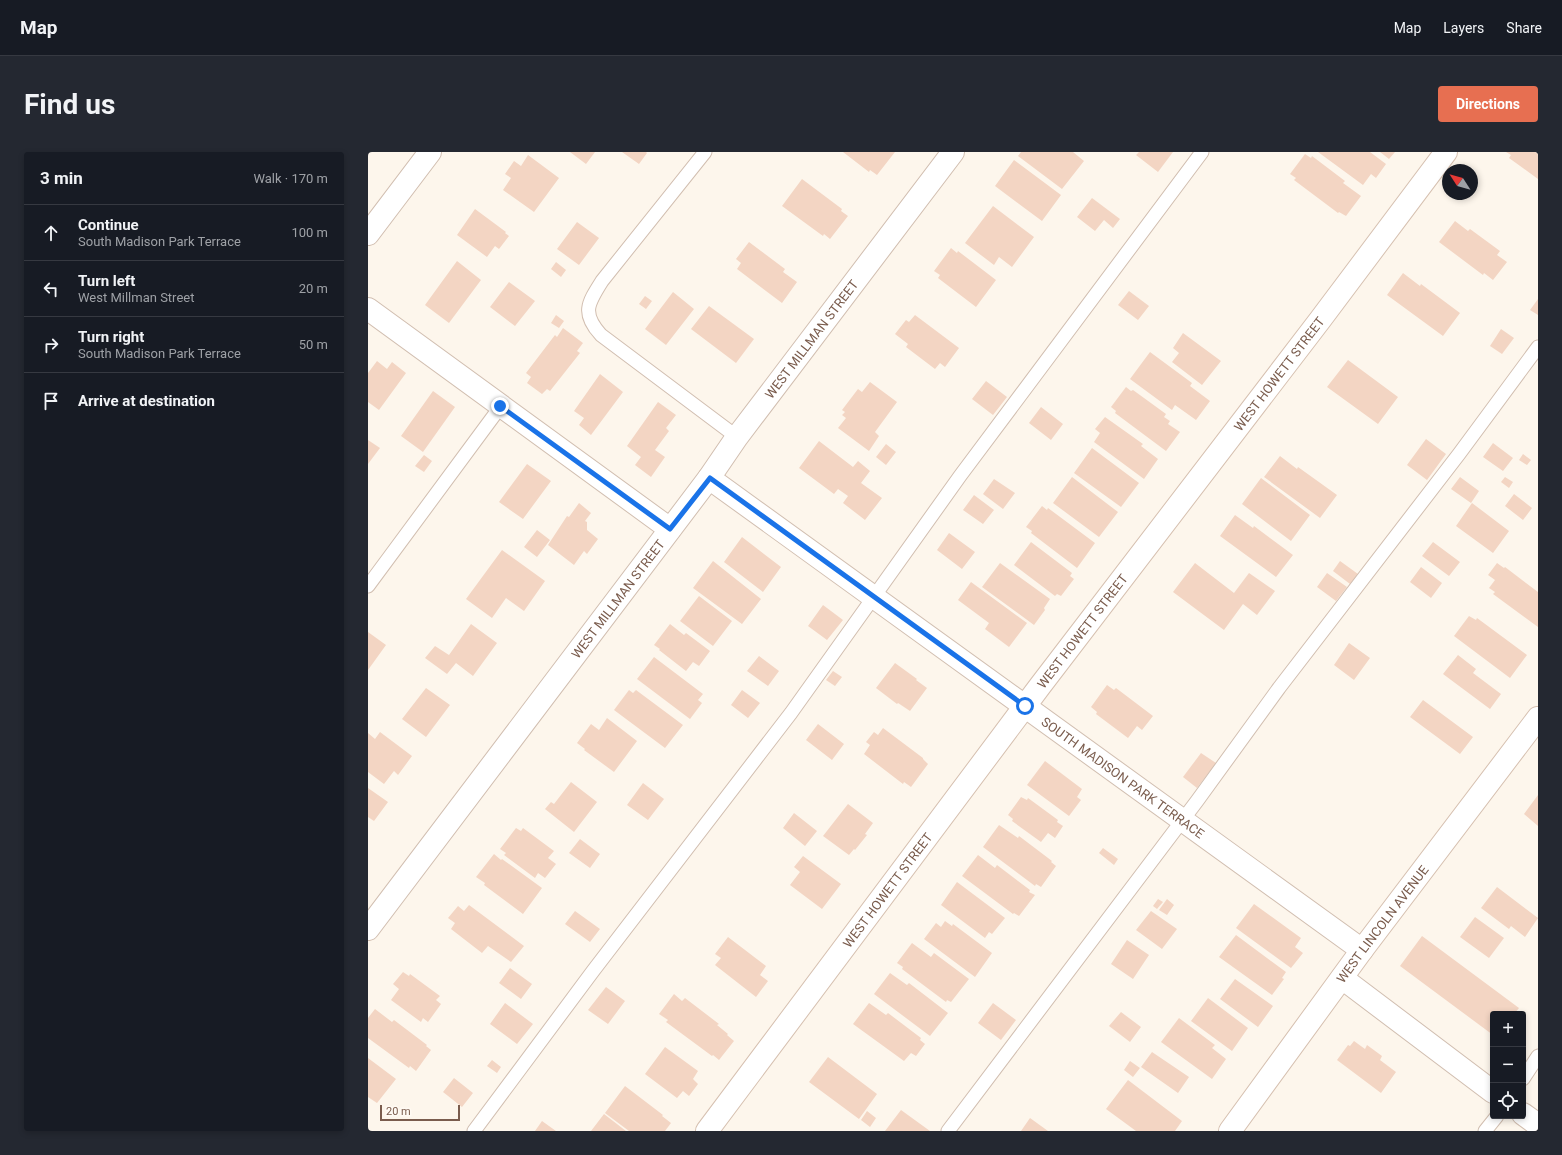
<!DOCTYPE html>
<html lang="en">
<head>
<meta charset="utf-8">
<style>
  :root { --surface:#171b24; --page:#242831; --text:#f1f3f6; --muted:#9ea1a6; --line:#363941; --accent:#e76f51 }
  body { margin:0; font-family:Roboto,sans-serif; background:var(--page); color:var(--text) }
  .controls { position:absolute; right:12px; bottom:12px; display:grid; overflow:hidden; border-radius:4px; box-shadow:0 2px 6px #0003 }
  .controls button { width:36px; height:36px; display:grid; place-items:center; padding:0; border:0; border-bottom:1px solid var(--line); background:var(--surface); color:var(--text); font:20px sans-serif }
  .compass { position:absolute; left:1074px; top:12px; width:36px; height:36px; border-radius:50%; background:var(--surface); box-shadow:0 2px 6px #0003; rotate:306deg }
  .scale { position:absolute; left:12px; bottom:10px; width:80px; box-sizing:border-box; padding-left:4px; border:2px solid #7a5c4d; border-top:0; font-size:11px; line-height:14px; white-space:nowrap; color:#7a5c4d; -webkit-text-stroke:3px #fffaf3; paint-order:stroke }
  .stop { position:absolute; width:12px; height:12px; margin:-9px; border:3px solid #1a73e8; border-radius:50%; background:#fff }
  .stop.end { background:#1a73e8; border-color:#fff; box-shadow:0 1px 4px #0008 }
  .list { margin:0; padding:0; list-style:none }
  h2 { display:flex; justify-content:space-between; align-items:center; height:52px; margin:0; padding:0 16px; font-size:17px }
  h2 small { font-size:13px; font-weight:400; color:var(--muted) }
  .list li { display:grid; grid-template-columns:26px 1fr auto; gap:12px; align-items:center; box-sizing:border-box; height:56px; padding:0 16px; border-top:1px solid var(--line) }
  .list b { display:block; font-size:15px; white-space:nowrap }
  .list p { margin:0; font-size:13px; white-space:nowrap; color:var(--muted) }
  .list em { font-size:13px; font-style:normal; color:var(--muted) }
  .icon { flex:none; width:22px; height:22px; fill:none; stroke:currentColor; stroke-width:2; stroke-linecap:round; stroke-linejoin:round }
  .map { position:relative; flex:none; width:1170px; height:979px; overflow:hidden; border-radius:4px }
  header { display:flex; align-items:center; gap:24px; box-sizing:border-box; height:56px; padding:0 20px; background:var(--surface); border-bottom:1px solid var(--line) }
  header strong { font-size:19px }
  nav { display:flex; gap:22px; margin-inline-start:auto; font-size:14px }
  .intro { display:flex; align-items:center; justify-content:space-between; box-sizing:border-box; height:96px; padding:0 24px }
  h1 { margin:0; font-size:28px }
  .button { padding:10px 18px; border-radius:4px; background:var(--accent); color:#fff; font-size:14px; font-weight:700 }
  main { display:flex; gap:24px; padding:0 24px }
  aside { flex:1; background:var(--surface); border-radius:4px; box-shadow:0 2px 6px #0003 }
  .map>svg:first-child { display:block }
  .building { fill:#f3d5c3 }
  .lines { fill:none; stroke-linecap:round; stroke-linejoin:round }
  .service-casing { stroke:#d1beb0; stroke-width:15 }
  .minor-casing { stroke:#d1beb0; stroke-width:24 }
  .secondary-casing { stroke:#d6c0b0; stroke-width:24 }
  .service { stroke:#fff; stroke-width:13 }
  .minor { stroke:#fff; stroke-width:22 }
  .secondary { stroke:#fff; stroke-width:22 }
  .route { stroke:#1a73e8; stroke-width:5 }
  .labels { text-anchor:middle; stroke-width:3; stroke-linejoin:round; paint-order:stroke }
  .street-label { font-size:13px; fill:#7a5c4d; stroke:#fffaf3 }
</style>
</head>
<body>
<header>
<strong>Map</strong>
<nav><a>Map</a><a>Layers</a><a>Share</a></nav>
</header>
<div class="intro"><h1>Find us</h1><a class="button">Directions</a></div>
<main>
<aside>
<h2>3 min<small>Walk · 170 m</small></h2>
<ul class="list">
<li><svg class="icon" aria-label="ahead" viewBox="0 0 24 24"><path d="M12 20V5M6 11l6-6 6 6"/></svg><div><b>Continue</b><p>South Madison Park Terrace</p></div><em>100 m</em></li>
<li><svg class="icon" aria-label="left" viewBox="0 0 24 24"><path d="M17 20v-9H6M10 6l-5 5 5 5"/></svg><div><b>Turn left</b><p>West Millman Street</p></div><em>20 m</em></li>
<li><svg class="icon" aria-label="right" viewBox="0 0 24 24"><path d="M7 20v-9h11M14 6l5 5-5 5"/></svg><div><b>Turn right</b><p>South Madison Park Terrace</p></div><em>50 m</em></li>
<li><svg class="icon" aria-label="arrive" viewBox="0 0 24 24"><path d="M6 21V4h12l-3 4 3 4H6"/></svg><div><b>Arrive at destination</b></div></li>
</ul>
</aside>
<div class="map">
<svg width="1170" height="979" viewBox="0 0 1170 979">
  <rect width="100%" height="100%" fill="#fdf6ec"/>
  <path class="building" d="M 202,0 L 227,0 L 218,12 Z
    M 254,0 L 278,0 L 279,1 L 271,12 Z
    M 475,0 L 527,0 L 509,23 L 502,18 L 501,20 Z
    M 653,0 L 705,0 L 716,9 L 694,37 L 650,4 Z
    M 771,0 L 805,0 L 790,20 L 768,3 Z
    M 950,0 L 1002,0 L 1018,12 L 1008,26 L 1003,22 L 995,33 Z
    M 1012,0 L 1027,0 L 1021,7 Z
    M 1138,0 L 1170,0 L 1170,27 L 1141,6 L 1143,3 Z
    M 937,2 L 943,6 L 944,4 L 977,29 L 975,31 L 993,44 L 978,64 L 971,60 L 970,61 L 926,28 L 928,26 L 922,22 Z
    M 160,3 L 191,26 L 166,60 L 135,38 L 143,26 L 137,22 L 146,9 L 153,14 Z
    M 646,8 L 693,43 L 674,69 L 627,34 Z
    M 434,27 L 474,57 L 473,59 L 480,64 L 462,87 L 456,82 L 455,84 L 414,54 Z
    M 724,46 L 752,67 L 745,76 L 736,68 L 727,79 L 709,65 Z
    M 625,54 L 666,85 L 644,115 L 631,105 L 626,113 L 597,91 Z
    M 107,57 L 138,80 L 137,81 L 141,84 L 131,97 L 127,94 L 119,105 L 89,83 Z
    M 1087,69 L 1100,79 L 1102,77 L 1132,99 L 1129,103 L 1139,110 L 1125,128 L 1116,121 L 1115,123 L 1071,90 Z
    M 209,70 L 231,86 L 211,113 L 189,97 Z
    M 381,90 L 417,117 L 415,120 L 429,130 L 414,151 L 369,117 L 373,111 L 368,107 Z
    M 583,96 L 589,101 L 590,99 L 628,128 L 608,155 L 570,126 L 572,123 L 566,119 Z
    M 89,109 L 113,128 L 81,171 L 57,153 Z
    M 188,110 L 198,118 L 193,125 L 183,117 Z
    M 1035,121 L 1052,134 L 1053,132 L 1092,161 L 1075,184 L 1019,143 Z
    M 141,130 L 167,149 L 147,174 L 122,155 Z
    M 761,139 L 781,154 L 770,168 L 750,153 Z
    M 305,140 L 326,157 L 298,193 L 277,177 Z
    M 277,144 L 284,149 L 278,157 L 271,152 Z
    M 1170,147 L 1170,163 L 1162,158 Z
    M 341,154 L 386,187 L 368,211 L 323,177 Z
    M 188,163 L 196,169 L 191,176 L 183,171 Z
    M 547,163 L 591,196 L 577,215 L 572,211 L 567,217 L 538,195 L 540,192 L 527,182 L 538,168 L 541,170 Z
    M 195,176 L 215,191 L 209,199 L 212,201 L 182,239 L 179,237 L 174,242 L 159,231 L 163,225 L 158,221 L 187,183 L 189,185 Z
    M 1133,177 L 1146,186 L 1134,202 L 1122,194 Z
    M 815,181 L 853,209 L 834,233 L 804,210 L 811,201 L 805,196 Z
    M 782,200 L 824,231 L 822,234 L 842,249 L 828,268 L 807,253 L 804,258 L 762,227 Z
    M 980,208 L 1030,245 L 1010,272 L 959,235 Z
    M 9,209 L 19,217 L 24,210 L 38,221 L 11,258 L 0,250 L 0,221 Z
    M 232,222 L 255,240 L 223,283 L 211,273 L 216,266 L 206,259 Z
    M 618,229 L 639,245 L 625,263 L 604,247 Z
    M 502,230 L 529,250 L 507,280 L 511,284 L 501,299 L 470,276 L 478,266 L 474,263 L 477,260 L 474,258 L 490,237 L 494,240 Z
    M 758,235 L 763,239 L 765,238 L 798,262 L 796,265 L 802,269 L 800,272 L 812,280 L 798,299 L 747,261 L 748,259 L 743,255 Z
    M 65,239 L 87,255 L 55,300 L 33,284 Z
    M 290,250 L 308,263 L 298,276 L 301,279 L 287,298 L 297,305 L 283,325 L 267,313 L 273,305 L 259,294 Z
    M 673,255 L 695,272 L 683,288 L 661,271 Z
    M 737,265 L 775,292 L 773,294 L 790,307 L 776,327 L 726,290 L 732,281 L 727,277 Z
    M 1058,287 L 1078,302 L 1059,328 L 1039,313 Z
    M 0,288 L 12,296 L 0,312 Z
    M 451,289 L 485,315 L 490,309 L 502,319 L 493,331 L 514,346 L 497,368 L 475,351 L 480,344 L 470,337 L 466,342 L 431,316 Z
    M 1125,291 L 1145,306 L 1135,319 L 1115,305 Z
    M 518,292 L 528,300 L 518,313 L 508,305 Z
    M 724,296 L 771,331 L 753,355 L 706,321 Z
    M 1155,302 L 1163,308 L 1159,313 L 1151,308 Z
    M 56,303 L 64,309 L 56,320 L 47,314 Z
    M 912,304 L 929,317 L 930,315 L 969,343 L 952,366 L 896,325 Z
    M 159,312 L 183,329 L 155,367 L 131,350 Z
    M 704,325 L 750,360 L 731,385 L 685,351 Z
    M 1092,325 L 1111,339 L 1103,351 L 1083,337 Z
    M 1137,325 L 1145,330 L 1141,336 L 1133,330 Z
    M 893,326 L 942,363 L 923,389 L 874,352 Z
    M 626,327 L 647,341 L 635,357 L 615,342 Z
    M 1146,342 L 1164,356 L 1155,368 L 1137,354 Z
    M 606,343 L 626,358 L 615,372 L 595,358 Z
    M 211,351 L 223,361 L 217,369 L 219,370 L 219,378 L 230,387 L 219,402 L 216,399 L 206,413 L 180,393 L 199,364 L 201,365 Z
    M 1104,351 L 1141,379 L 1125,401 L 1088,374 Z
    M 674,354 L 679,358 L 680,356 L 727,391 L 709,416 L 663,381 L 664,379 L 658,375 Z
    M 867,363 L 885,376 L 886,374 L 925,403 L 908,425 L 852,384 Z
    M 169,378 L 182,388 L 169,405 L 156,395 Z
    M 581,381 L 607,400 L 594,417 L 569,398 Z
    M 374,385 L 413,415 L 395,440 L 356,410 Z
    M 663,390 L 704,421 L 702,424 L 706,427 L 693,444 L 689,442 L 687,444 L 646,413 Z
    M 1065,390 L 1092,410 L 1081,424 L 1054,404 Z
    M 134,398 L 177,429 L 156,459 L 138,446 L 124,466 L 98,447 Z
    M 345,409 L 393,447 L 374,472 L 325,436 Z
    M 972,409 L 990,422 L 982,432 L 965,419 Z
    M 632,411 L 682,447 L 676,456 L 677,458 L 666,473 L 614,435 Z
    M 827,411 L 866,441 L 881,421 L 907,439 L 889,463 L 875,452 L 856,478 L 805,440 Z
    M 1129,411 L 1136,416 L 1137,415 L 1170,440 L 1170,475 L 1125,442 L 1127,440 L 1121,436 L 1127,428 L 1120,423 Z
    M 1053,415 L 1074,431 L 1063,446 L 1042,430 Z
    M 959,421 L 979,435 L 968,449 L 949,435 Z
    M 603,430 L 659,471 L 641,495 L 617,477 L 621,471 L 590,448 Z
    M 331,444 L 364,469 L 345,494 L 312,469 Z
    M 455,453 L 475,468 L 459,488 L 440,474 Z
    M 1101,464 L 1108,468 L 1109,466 L 1159,503 L 1142,526 L 1086,484 Z
    M 103,472 L 129,491 L 105,524 L 88,511 L 79,522 L 57,506 L 67,494 L 81,503 Z
    M 302,472 L 316,483 L 318,481 L 342,499 L 331,514 L 325,510 L 318,519 L 291,498 L 292,497 L 286,493 Z
    M 0,480 L 18,493 L 0,518 Z
    M 981,491 L 1002,506 L 986,528 L 966,513 Z
    M 1090,503 L 1108,517 L 1105,521 L 1133,542 L 1122,557 L 1075,522 Z
    M 391,504 L 411,519 L 400,534 L 379,519 Z
    M 286,505 L 335,542 L 330,548 L 334,551 L 322,567 L 269,527 Z
    M 527,511 L 549,527 L 548,528 L 559,536 L 542,559 L 530,551 L 529,552 L 508,536 Z
    M 465,519 L 474,525 L 467,534 L 458,528 Z
    M 739,533 L 746,538 L 748,536 L 785,564 L 774,578 L 769,574 L 760,586 L 728,562 L 729,560 L 723,555 Z
    M 58,536 L 82,553 L 58,585 L 34,567 Z
    M 261,538 L 265,541 L 268,538 L 315,573 L 297,596 L 246,558 Z
    M 374,538 L 392,551 L 380,566 L 363,553 Z
    M 1055,548 L 1105,585 L 1092,602 L 1042,565 Z
    M 239,566 L 269,589 L 246,620 L 216,598 L 217,597 L 209,591 L 223,572 L 231,578 Z
    M 450,572 L 476,592 L 464,608 L 438,588 Z
    M 515,576 L 555,606 L 555,607 L 560,612 L 543,635 L 536,630 L 535,632 L 496,602 L 502,593 L 498,590 L 506,580 L 510,583 Z
    M 12,580 L 44,604 L 30,623 L 26,619 L 16,632 L 0,620 L 0,581 L 7,587 Z
    M 833,601 L 848,611 L 829,636 L 815,625 Z
    M 677,609 L 714,637 L 709,645 L 713,648 L 701,664 L 659,633 Z
    M 203,630 L 229,650 L 206,680 L 177,657 L 183,650 L 186,652 Z
    M 275,631 L 296,647 L 280,668 L 259,653 Z
    M 0,636 L 20,650 L 6,669 L 0,665 Z
    M 1170,643 L 1170,674 L 1156,662 Z
    M 653,645 L 659,648 L 660,646 L 690,668 L 689,670 L 695,674 L 687,686 L 680,681 L 673,690 L 644,669 L 645,667 L 640,663 Z
    M 480,652 L 505,671 L 497,682 L 499,683 L 487,698 L 486,697 L 481,703 L 455,684 Z
    M 426,661 L 449,679 L 437,694 L 415,676 Z
    M 631,673 L 650,686 L 651,684 L 684,709 L 683,710 L 688,714 L 673,735 L 668,732 L 667,734 L 615,695 Z
    M 148,676 L 153,679 L 155,676 L 186,699 L 180,706 L 188,712 L 177,726 L 170,721 L 167,726 L 136,703 L 138,701 L 132,697 Z
    M 212,687 L 232,702 L 222,716 L 201,701 Z
    M 735,696 L 750,707 L 746,713 L 731,701 Z
    M 126,702 L 133,708 L 134,707 L 174,736 L 155,762 L 116,733 L 117,731 L 108,725 Z
    M 610,703 L 627,716 L 629,713 L 662,738 L 661,740 L 667,743 L 651,764 L 646,761 L 645,762 L 594,724 Z
    M 435,704 L 473,732 L 454,757 L 422,733 L 432,720 L 426,715 Z
    M 589,730 L 637,766 L 624,782 L 621,780 L 617,786 L 573,753 Z
    M 1129,735 L 1170,766 L 1157,785 L 1143,774 L 1141,777 L 1113,756 Z
    M 790,747 L 795,750 L 789,757 L 785,754 Z
    M 799,747 L 806,753 L 799,763 L 791,758 Z
    M 886,752 L 933,786 L 927,795 L 935,801 L 923,816 L 868,776 Z
    M 101,753 L 156,794 L 143,810 L 120,794 L 114,801 L 83,777 L 87,771 L 80,766 L 90,754 L 96,759 Z
    M 207,759 L 232,777 L 222,790 L 197,772 Z
    M 783,759 L 809,777 L 794,797 L 768,778 Z
    M 1107,765 L 1136,786 L 1121,806 L 1092,785 Z
    M 577,769 L 584,774 L 585,772 L 624,801 L 607,825 L 556,787 L 568,771 L 573,775 Z
    M 868,783 L 918,820 L 914,826 L 916,827 L 904,843 L 851,805 Z
    M 1054,784 L 1151,856 L 1146,862 L 1125,862 L 1125,883 L 1032,814 Z
    M 360,785 L 398,814 L 392,823 L 400,829 L 388,845 L 347,813 L 353,806 L 347,802 Z
    M 759,788 L 781,803 L 765,827 L 743,812 Z
    M 544,791 L 563,805 L 566,801 L 601,827 L 583,850 L 579,848 L 578,850 L 534,817 L 535,815 L 529,811 Z
    M 142,816 L 164,832 L 153,847 L 131,831 Z
    M 35,820 L 41,824 L 42,822 L 72,844 L 68,848 L 73,852 L 60,870 L 55,866 L 53,870 L 23,848 L 31,837 L 25,832 Z
    M 522,821 L 539,833 L 541,831 L 580,861 L 562,884 L 506,842 Z
    M 867,827 L 905,854 L 890,875 L 852,847 Z
    M 238,835 L 257,849 L 240,872 L 220,858 Z
    M 306,842 L 314,849 L 317,846 L 351,872 L 349,873 L 360,882 L 359,883 L 366,889 L 351,908 L 345,903 L 344,904 L 298,870 L 300,868 L 291,862 Z
    M 840,846 L 880,876 L 864,899 L 823,869 Z
    M 137,851 L 165,872 L 149,892 L 122,872 Z
    M 501,851 L 518,863 L 520,861 L 553,886 L 552,888 L 557,892 L 548,904 L 543,901 L 536,909 L 485,872 Z
    M 625,851 L 648,868 L 633,888 L 610,871 Z
    M 7,857 L 24,870 L 26,868 L 59,893 L 58,894 L 63,898 L 48,919 L 42,914 L 41,916 L 0,886 L 0,866 Z
    M 753,860 L 773,875 L 762,890 L 741,874 Z
    M 811,866 L 847,893 L 844,896 L 858,907 L 844,927 L 793,890 Z
    M 986,889 L 997,897 L 999,893 L 1014,904 L 1012,908 L 1028,920 L 1013,941 L 969,908 L 980,893 L 982,894 Z
    M 297,895 L 330,919 L 325,927 L 330,932 L 321,944 L 315,939 L 309,946 L 277,922 Z
    M 784,900 L 821,925 L 810,941 L 773,915 Z
    M 460,905 L 509,942 L 491,967 L 441,930 Z
    M 0,906 L 28,927 L 9,951 L 0,945 Z
    M 124,908 L 133,915 L 129,921 L 119,914 Z
    M 762,909 L 772,916 L 765,925 L 756,918 Z
    M 86,926 L 105,941 L 94,955 L 75,940 Z
    M 760,928 L 814,969 L 807,979 L 768,979 L 738,957 Z
    M 257,934 L 295,963 L 294,964 L 303,971 L 297,979 L 261,979 L 237,961 Z
    M 533,958 L 562,979 L 517,979 Z
    M 499,959 L 508,966 L 502,975 L 493,968 Z
    M 236,962 L 258,979 L 223,979 Z
    M 662,966 L 680,979 L 653,979 Z
    M 174,969 L 188,979 L 167,979 Z"/>
  <g class="lines">
    <g class="service-casing">
      <path id="service" d="M 337,0 L 234,129 C 220,151 213,161 233,183 L 369,285
        M 0,434 L 133,254
        M 1155,927 L 1170,904
        M 106,979 L 225,819 L 423,561 L 592,324 L 834,0
        M 580,979 L 829,649 L 911,536 L 1091,302 L 1170,195
        M 1117,979 L 1129,964"/>
    </g>
    <g class="minor-casing">
      <g id="minor">
        <path d="M 0,82 L 62,0"/>
        <path d="M 0,157 L 302,377"/>
        <path id="s1" d="M 341,326 L 994,798"/>
        <path id="s2" d="M 0,777 L 341,326 L 369,285 L 585,0"/>
        <path d="M 974,826 L 1125,940"/>
        <path d="M 1155,962 L 1170,973"/>
      </g>
    </g>
    <g class="secondary-casing">
      <g id="secondary">
        <path id="s3" d="M 339,979 L 672,534 L 952,168 L 1078,0"/>
        <path id="s4" d="M 862,979 L 994,798 L 1170,566"/>
      </g>
    </g>
    <use href="#service" class="service"/>
    <use href="#minor" class="minor"/>
    <use href="#secondary" class="secondary"/>
  </g>
  <g class="lines">
    <path class="route" d="M 132,254 L 302,377 L 342,326 L 657,554"/>
  </g>
  <g class="labels">
    <g class="street-label">
      <text dy="5" stroke="none"><textPath href="#s2" startOffset="738">WEST MILLMAN STREET</textPath></text>
      <text dy="5" stroke="none"><textPath href="#s3" startOffset="949">WEST HOWETT STREET</textPath></text>
      <text dy="5" stroke="none"><textPath href="#s2" startOffset="414">WEST MILLMAN STREET</textPath></text>
      <text dy="5" stroke="none"><textPath href="#s3" startOffset="625">WEST HOWETT STREET</textPath></text>
      <text dy="5" stroke="none"><textPath href="#s1" startOffset="511">SOUTH MADISON PARK TERRACE</textPath></text>
      <text dy="5" stroke="none"><textPath href="#s3" startOffset="301">WEST HOWETT STREET</textPath></text>
      <text dy="5" stroke="none"><textPath href="#s4" startOffset="257">WEST LINCOLN AVENUE</textPath></text>
    </g>
  </g>
</svg>
<div class="controls">
<button>+</button>
<button>−</button>
<button><svg class="icon" aria-label="locate" viewBox="0 0 24 24"><circle cx="12" cy="12" r="6"/><path d="M12 2v4M12 18v4M2 12h4M18 12h4"/></svg></button>
</div>
<svg class="compass" viewBox="-18 -18 36 36"><path d="M0-13l5 13h-10z" fill="#e53935"/><path d="M0 13l5-13h-10z" fill="#9ea1a6"/></svg>
<div class="scale">20 m</div>
<div class="stop" style="left:657px;top:554px"></div>
<div class="stop end" style="left:132px;top:254px"></div>
</div>
</main>
</body>
</html>
